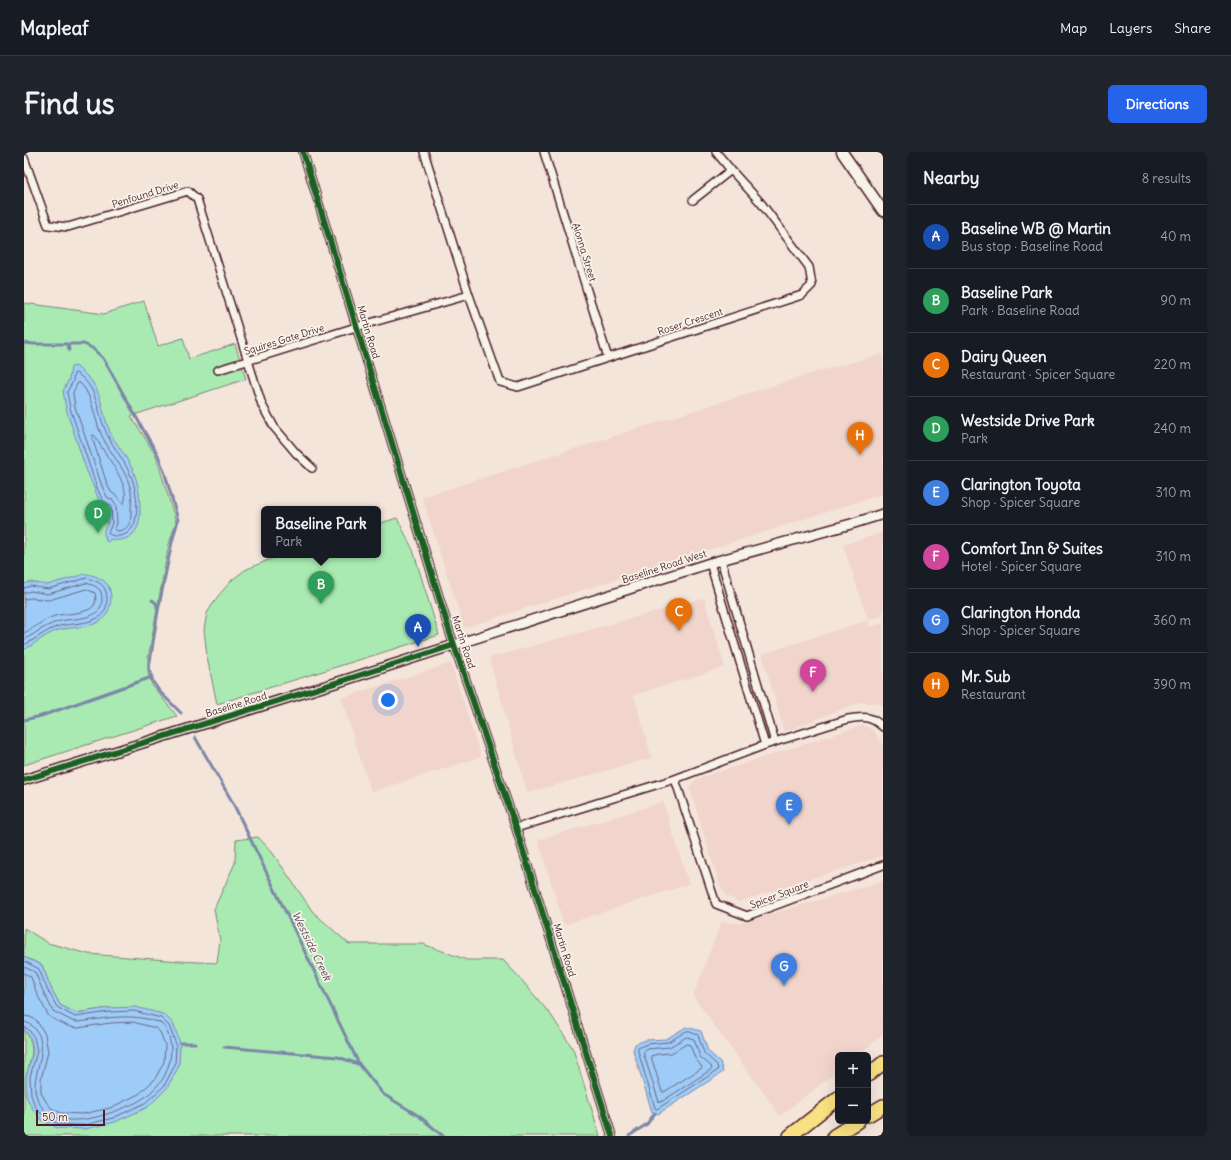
<!DOCTYPE html>
<html lang="en">
<head>
<meta charset="utf-8">
<style>
  :root { --surface:#171b24; --page:#20242c; --text:#f1f3f6; --muted:#9ea1a6; --line:#363941; --accent:#2563eb }
  body { margin:0; font-family:Delius,sans-serif; background:var(--page); color:var(--text) }
  .controls { position:absolute; right:12px; bottom:12px; display:grid; overflow:hidden; border-radius:6px; box-shadow:0 4px 16px #0002 }
  .controls button { width:36px; height:36px; display:grid; place-items:center; padding:0; border:0; border-bottom:1px solid var(--line); background:var(--surface); color:var(--text); font:20px sans-serif }
  .scale { position:absolute; left:12px; bottom:10px; width:69px; box-sizing:border-box; padding-left:4px; border:2px solid #4a1f2b; border-top:0; font-size:11px; line-height:14px; white-space:nowrap; color:#4a1f2b; -webkit-text-stroke:3px #f7f3e8; paint-order:stroke }
  .you { position:absolute; left:364px; top:548px; width:14px; height:14px; margin:-10px; border:3px solid #fff; border-radius:50%; background:#1a73e8; box-shadow:0 0 0 6px #1a73e833 }
  .badge { display:grid; place-items:center; width:26px; height:26px; border-radius:50%; background:var(--accent); color:#fff; font-size:13px; font-weight:700 }
  .pin { position:absolute; translate:-50% -33px; filter:drop-shadow(0 1px 2px #0008) }
  .pin::after { content:''; position:absolute; top:21px; width:14px; height:12px; background:inherit; clip-path:polygon(0 0,100% 0,50% 100%) }
  .popup { position:absolute; left:237px; top:354px; width:120px; height:52px; box-sizing:border-box; display:grid; place-content:center; border-radius:6px; background:var(--surface); filter:drop-shadow(0 1px 3px #0005); font-size:13px; white-space:nowrap; color:var(--muted) }
  .popup b { font-size:15px; color:var(--text) }
  .popup::after { content:''; position:absolute; left:50%; top:100%; margin-left:-8px; border:8px solid transparent; border-top-color:var(--surface) }
  .list { margin:0; padding:0; list-style:none }
  h2 { display:flex; justify-content:space-between; align-items:center; height:52px; margin:0; padding:0 16px; font-size:17px }
  h2 small { font-size:13px; font-weight:400; color:var(--muted) }
  .list li { display:grid; grid-template-columns:26px 1fr auto; gap:12px; align-items:center; box-sizing:border-box; height:64px; padding:0 16px; border-top:1px solid var(--line) }
  .list b { display:block; font-size:15px; white-space:nowrap }
  .list p { margin:0; font-size:13px; white-space:nowrap; color:var(--muted) }
  .list em { font-size:13px; font-style:normal; color:var(--muted) }
  .map { position:relative; flex:none; width:859px; height:984px; overflow:hidden; border-radius:6px }
  header { display:flex; align-items:center; gap:24px; box-sizing:border-box; height:56px; padding:0 20px; background:var(--surface); border-bottom:1px solid var(--line) }
  header strong { font-size:19px }
  nav { display:flex; gap:22px; margin-inline-start:auto; font-size:14px }
  .intro { display:flex; align-items:center; justify-content:space-between; box-sizing:border-box; height:96px; padding:0 24px }
  h1 { margin:0; font-size:28px }
  .button { padding:10px 18px; border-radius:6px; background:var(--accent); color:#fff; font-size:14px; font-weight:700 }
  main { display:flex; gap:24px; padding:0 24px }
  aside { flex:1; background:var(--surface); border-radius:6px; box-shadow:0 4px 16px #0002 }
  .map>svg:first-child { display:block }
  .built { fill:#f1d5cc }
  .green { fill:#a9eab3; stroke:#7a846f }
  .water { fill:#9eccf9; stroke:#7c87a7 }
  .lines { fill:none; stroke-linecap:round; stroke-linejoin:round }
  .shore { stroke:#6c647d; stroke-width:1 }
  .stream { stroke:#7c87a7; stroke-width:3 }
  .minor-casing { stroke:#4a1f2b; stroke-width:10 }
  .tertiary-casing { stroke:#4a1f2b; stroke-width:12 }
  .secondary-casing { stroke:#4a1f2b; stroke-width:13 }
  .motorway-casing { stroke:#4a1f2b; stroke-width:16 }
  .minor { stroke:#f7f3e8; stroke-width:7 }
  .tertiary { stroke:#f7f3e8; stroke-width:9 }
  .secondary { stroke:#f7f3e8; stroke-width:10 }
  .motorway { stroke:#f9e181; stroke-width:13 }
  .cycleway-casing { stroke:#f7f3e8; stroke-width:8 }
  .cycleway { stroke:#1b5e20; stroke-width:6 }
  .labels { text-anchor:middle; stroke-width:3.5; stroke-linejoin:round; paint-order:stroke }
  .street-label { font-size:10px; fill:#4a1f2b; stroke:#f7f3e8 }
  .water-label { font-size:11px; font-style:italic; fill:#5f4a5e; stroke:#f7f3e8 }
</style>
</head>
<body>
<header>
<strong>Mapleaf</strong>
<nav><a>Map</a><a>Layers</a><a>Share</a></nav>
</header>
<div class="intro"><h1>Find us</h1><a class="button">Directions</a></div>
<main>
<div class="map">
<svg width="859" height="984" viewBox="0 0 859 984">
  <rect width="100%" height="100%" fill="#f4e5db"/>
  <filter id="ink" filterUnits="userSpaceOnUse"><feTurbulence type="fractalNoise" baseFrequency=".025" numOctaves="2"/><feDisplacementMap in="SourceGraphic" scale="8" xChannelSelector="R" yChannelSelector="G"/><feConvolveMatrix kernelMatrix="1 2 1 2 8 2 1 2 1" color-interpolation-filters="sRGB"/></filter>
  <g filter="url(#ink)">
    <path class="built" d="M 859,202 L 859,342 L 440,476 L 398,345 L 795,219 Z
      M 859,380 L 859,464 L 844,468 L 846,475 L 859,471 L 859,554 L 853,551 L 834,551 L 760,580 L 738,502 L 844,468 L 819,393 Z
      M 680,446 L 701,515 L 610,543 L 628,606 L 503,641 L 465,506 Z
      M 427,511 L 457,605 L 347,640 L 317,546 Z
      M 839,573 L 850,579 L 859,593 L 859,704 L 714,750 L 702,744 L 695,731 L 665,635 L 672,627 Z
      M 639,650 L 665,732 L 540,773 L 514,688 Z
      M 859,729 L 859,882 L 834,903 L 814,903 L 814,919 L 756,964 L 669,844 L 697,770 L 716,771 Z"/>
    <path class="green" d="M 120,149 L 134,194 L 159,186 L 165,207 L 211,192 L 222,227 L 107,264 L 132,304 L 152,370 L 145,392 L 124,506 L 124,521 L 128,533 L 153,564 L 0,613 L 0,151 L 80,162 Z
      M 373,366 L 389,398 L 415,483 L 193,552 L 183,505 L 180,477 L 183,461 L 194,444 L 208,428 L 221,418 L 256,403 L 354,403 L 354,372 Z
      M 234,685 L 248,700 L 289,760 L 325,792 L 399,792 L 443,808 L 479,808 L 495,825 L 527,863 L 549,897 L 576,984 L 0,984 L 0,877 C 13,896 7,904 2,925 L 85,856 L 52,861 L 36,853 L 27,836 L 18,813 L 0,805 L 0,776 L 24,791 L 64,802 L 156,809 L 193,811 L 196,788 L 190,757 L 211,711 L 212,688 Z"/>
    <path class="water" d="M 52,214 C 57,219 65,225 69,231 C 78,244 79,265 86,280 C 91,291 99,299 104,309 C 114,325 116,341 116,359 C 116,367 115,376 109,382 C 104,387 94,390 87,387 L 84,390 L 81,388 L 82,385 L 80,383 L 80,378 L 84,371 L 83,355 L 77,353 L 62,317 L 42,257 L 39,239 L 45,227 L 47,215 Z
      M 61,422 C 68,422 79,427 83,432 C 87,438 88,446 86,453 C 80,479 55,473 35,478 C 23,481 11,492 0,498 L 0,432 L 6,430 L 23,433 Z
      M 0,805 L 18,813 L 27,836 L 36,853 L 52,861 L 85,856 L 111,855 L 139,862 L 149,871 L 156,891 L 155,914 L 143,936 L 124,955 L 91,970 L 61,977 L 33,976 L 18,968 L 8,956 L 2,944 L 2,925 L 9,900 L 7,887 L 0,877 Z
      M 662,875 L 677,879 L 684,899 L 696,910 L 699,920 L 634,962 L 628,960 L 609,898 L 611,892 L 622,888 L 642,887 Z"/>
    <g class="lines">
      <path class="shore" d="M 52,221 C 75,235 72,259 83,282 C 90,297 101,309 107,324 C 114,341 120,385 92,384 C 88,384 86,383 84,381 L 88,371 L 87,354 L 85,352 L 79,349 L 73,336 L 46,256 L 43,240 L 49,229 L 50,222 Z
        M 54,231 L 56,231 C 69,243 70,268 78,284 C 87,303 103,318 107,339 C 108,345 107,353 107,360 C 107,371 105,378 93,379 L 91,377 L 93,371 L 92,353 L 89,348 L 83,345 L 78,334 L 51,255 L 49,241 Z
        M 69,283 L 71,284 C 79,301 108,333 100,351 L 98,351 L 94,345 L 87,340 L 83,332 L 68,285 Z
        M 0,436 L 7,434 L 24,437 L 63,426 C 75,430 82,432 83,446 C 84,476 50,469 32,475 C 21,479 11,488 0,493
        M 0,441 L 7,439 L 24,442 L 62,431 C 72,434 78,436 78,447 C 78,472 45,464 30,471 C 19,475 10,482 0,488
        M 0,447 L 8,446 L 25,448 L 62,437 L 71,441 C 78,466 41,459 28,465 C 18,469 10,476 0,481
        M 0,809 L 15,817 L 23,837 L 33,855 L 51,865 L 85,860 L 110,859 L 137,866 L 145,874 L 152,892 L 151,913 L 140,934 L 121,951 L 89,966 L 60,973 L 34,972 L 20,965 L 11,954 L 7,943 L 6,925 L 13,899 L 10,885 L 4,877 L 0,875
        M 0,815 L 11,820 L 19,839 L 29,859 L 48,869 L 54,870 C 77,867 99,862 123,867 C 126,868 131,869 135,870 C 144,875 147,890 147,900 C 146,911 142,925 134,933 C 129,938 124,944 118,947 C 114,950 109,952 104,954 C 77,966 24,983 12,943 C 8,929 16,915 17,901 C 18,897 17,891 16,886 C 14,879 8,871 0,870
        M 0,821 L 7,825 L 13,842 L 24,863 L 29,867 L 46,875 L 54,876 L 86,871 L 109,870 L 131,876 L 136,880 L 141,893 L 140,910 L 131,927 L 115,942 L 86,956 L 59,962 L 37,961 L 27,956 L 21,948 L 17,940 L 17,927 L 24,900 L 21,882 L 12,868 L 6,865 L 0,864
        M 663,879 L 674,883 L 680,901 L 693,913 L 694,918 L 633,957 L 631,956 L 614,899 L 614,896 L 623,892 L 644,890 Z
        M 663,885 L 670,887 L 676,905 L 687,914 L 688,917 L 637,950 L 635,950 L 619,900 L 624,897 L 645,895 Z
        M 663,892 L 666,893 L 671,906 L 677,914 L 678,916 L 640,940 L 638,940 L 627,904 L 634,902 L 647,901 Z"/>
      <path class="stream" d="M 0,191 L 10,192 L 60,192 L 68,196 L 79,206 L 124,286 L 134,303 L 141,322 L 154,368 L 148,390 L 134,459
        M 44,192 L 45,198
        M 128,448 L 132,451 L 134,459 L 125,516 L 129,530 L 136,540 L 157,561
        M 0,568 L 17,564 L 128,525
        M 171,585 L 209,651 L 335,912 L 359,942 L 395,964 L 419,984
        M 156,891 L 171,891
        M 200,895 L 314,905 L 334,912
        M 605,984 L 623,972 L 631,961"/>
      <g class="minor-casing">
        <path id="minor" d="M 279,0 L 426,481 L 492,676 L 588,984
          M 400,0 L 445,143 L 476,230 L 494,235 L 778,143 L 788,133 L 785,115 L 737,51 L 707,18 L 692,0
          M 520,0 L 584,206
          M 0,6 L 24,73 L 44,75 L 164,39 L 173,47 L 238,253 L 250,275 L 272,301 L 288,316
          M 669,48 L 707,18
          M 194,218 L 332,175 L 445,143
          M 697,408 L 751,590
          M 686,411 L 741,593
          M 859,575 C 847,564 840,564 824,567 L 741,593 L 651,627 L 692,752 L 723,764 L 859,713
          M 492,676 L 651,627"/>
      </g>
      <g class="tertiary-casing">
        <path id="tertiary" d="M 0,628 L 324,527 L 686,411 L 827,372 L 859,362"/>
      </g>
      <g class="secondary-casing">
        <path id="secondary" d="M 818,0 L 859,59"/>
      </g>
      <g class="motorway-casing">
        <path id="motorway" d="M 844,923 L 859,911
          M 844,963 L 859,954
          M 766,984 L 814,946
          M 810,984 L 834,969"/>
      </g>
      <use href="#minor" class="minor"/>
      <use href="#tertiary" class="tertiary"/>
      <use href="#secondary" class="secondary"/>
      <use href="#motorway" class="motorway"/>
      <g class="cycleway-casing">
        <path id="cycleway" d="M 279,0 L 426,481 L 492,676 L 588,984
          M 0,628 L 324,527 L 430,493"/>
      </g>
      <use href="#cycleway" class="cycleway"/>
    </g>
  </g>
  <g class="labels">
    <g class="street-label">
      <text transform="translate(121 42) rotate(-17)" y="4">Penfound Drive</text>
      <text transform="translate(561 100) rotate(73)" y="4">Alonna Street</text>
      <text transform="translate(666 169) rotate(-18)" y="4">Roser Crescent</text>
      <text transform="translate(345 180) rotate(73)" y="4">Martin Road</text>
      <text transform="translate(260 187) rotate(-17)" y="4">Squires Gate Drive</text>
      <text transform="translate(640 414) rotate(-18)" y="4">Baseline Road West</text>
      <text transform="translate(440 490) rotate(72)" y="4">Martin Road</text>
      <text transform="translate(212 552) rotate(-17)" y="4">Baseline Road</text>
      <text transform="translate(755 742) rotate(-21)" y="4">Spicer Square</text>
      <text transform="translate(541 798) rotate(73)" y="4">Martin Road</text>
    </g>
    <g class="water-label">
      <text transform="translate(288 794) rotate(64)" y="4">Westside Creek</text>
    </g>
  </g>
</svg>
<div class="controls">
<button>+</button>
<button>−</button>
</div>
<div class="scale">50 m</div>
<div class="you"></div>
<div class="pin badge" style="left:394px;top:495px;background:#1a4fb4">A</div>
<div class="pin badge" style="left:297px;top:452px;background:#2e9e5b">B</div>
<div class="popup"><b>Baseline Park</b>Park</div>
<div class="pin badge" style="left:655px;top:479px;background:#e8710a">C</div>
<div class="pin badge" style="left:74px;top:381px;background:#2e9e5b">D</div>
<div class="pin badge" style="left:765px;top:673px;background:#3f7fe0">E</div>
<div class="pin badge" style="left:789px;top:540px;background:#d1479c">F</div>
<div class="pin badge" style="left:760px;top:834px;background:#3f7fe0">G</div>
<div class="pin badge" style="left:836px;top:303px;background:#e8710a">H</div>
</div>
<aside>
<h2>Nearby<small>8 results</small></h2>
<ul class="list">
<li><span class="badge" style="background:#1a4fb4">A</span><div><b>Baseline WB @ Martin</b><p>Bus stop · Baseline Road</p></div><em>40 m</em></li>
<li><span class="badge" style="background:#2e9e5b">B</span><div><b>Baseline Park</b><p>Park · Baseline Road</p></div><em>90 m</em></li>
<li><span class="badge" style="background:#e8710a">C</span><div><b>Dairy Queen</b><p>Restaurant · Spicer Square</p></div><em>220 m</em></li>
<li><span class="badge" style="background:#2e9e5b">D</span><div><b>Westside Drive Park</b><p>Park</p></div><em>240 m</em></li>
<li><span class="badge" style="background:#3f7fe0">E</span><div><b>Clarington Toyota</b><p>Shop · Spicer Square</p></div><em>310 m</em></li>
<li><span class="badge" style="background:#d1479c">F</span><div><b>Comfort Inn &amp; Suites</b><p>Hotel · Spicer Square</p></div><em>310 m</em></li>
<li><span class="badge" style="background:#3f7fe0">G</span><div><b>Clarington Honda</b><p>Shop · Spicer Square</p></div><em>360 m</em></li>
<li><span class="badge" style="background:#e8710a">H</span><div><b>Mr. Sub</b><p>Restaurant</p></div><em>390 m</em></li>
</ul>
</aside>
</main>
</body>
</html>
